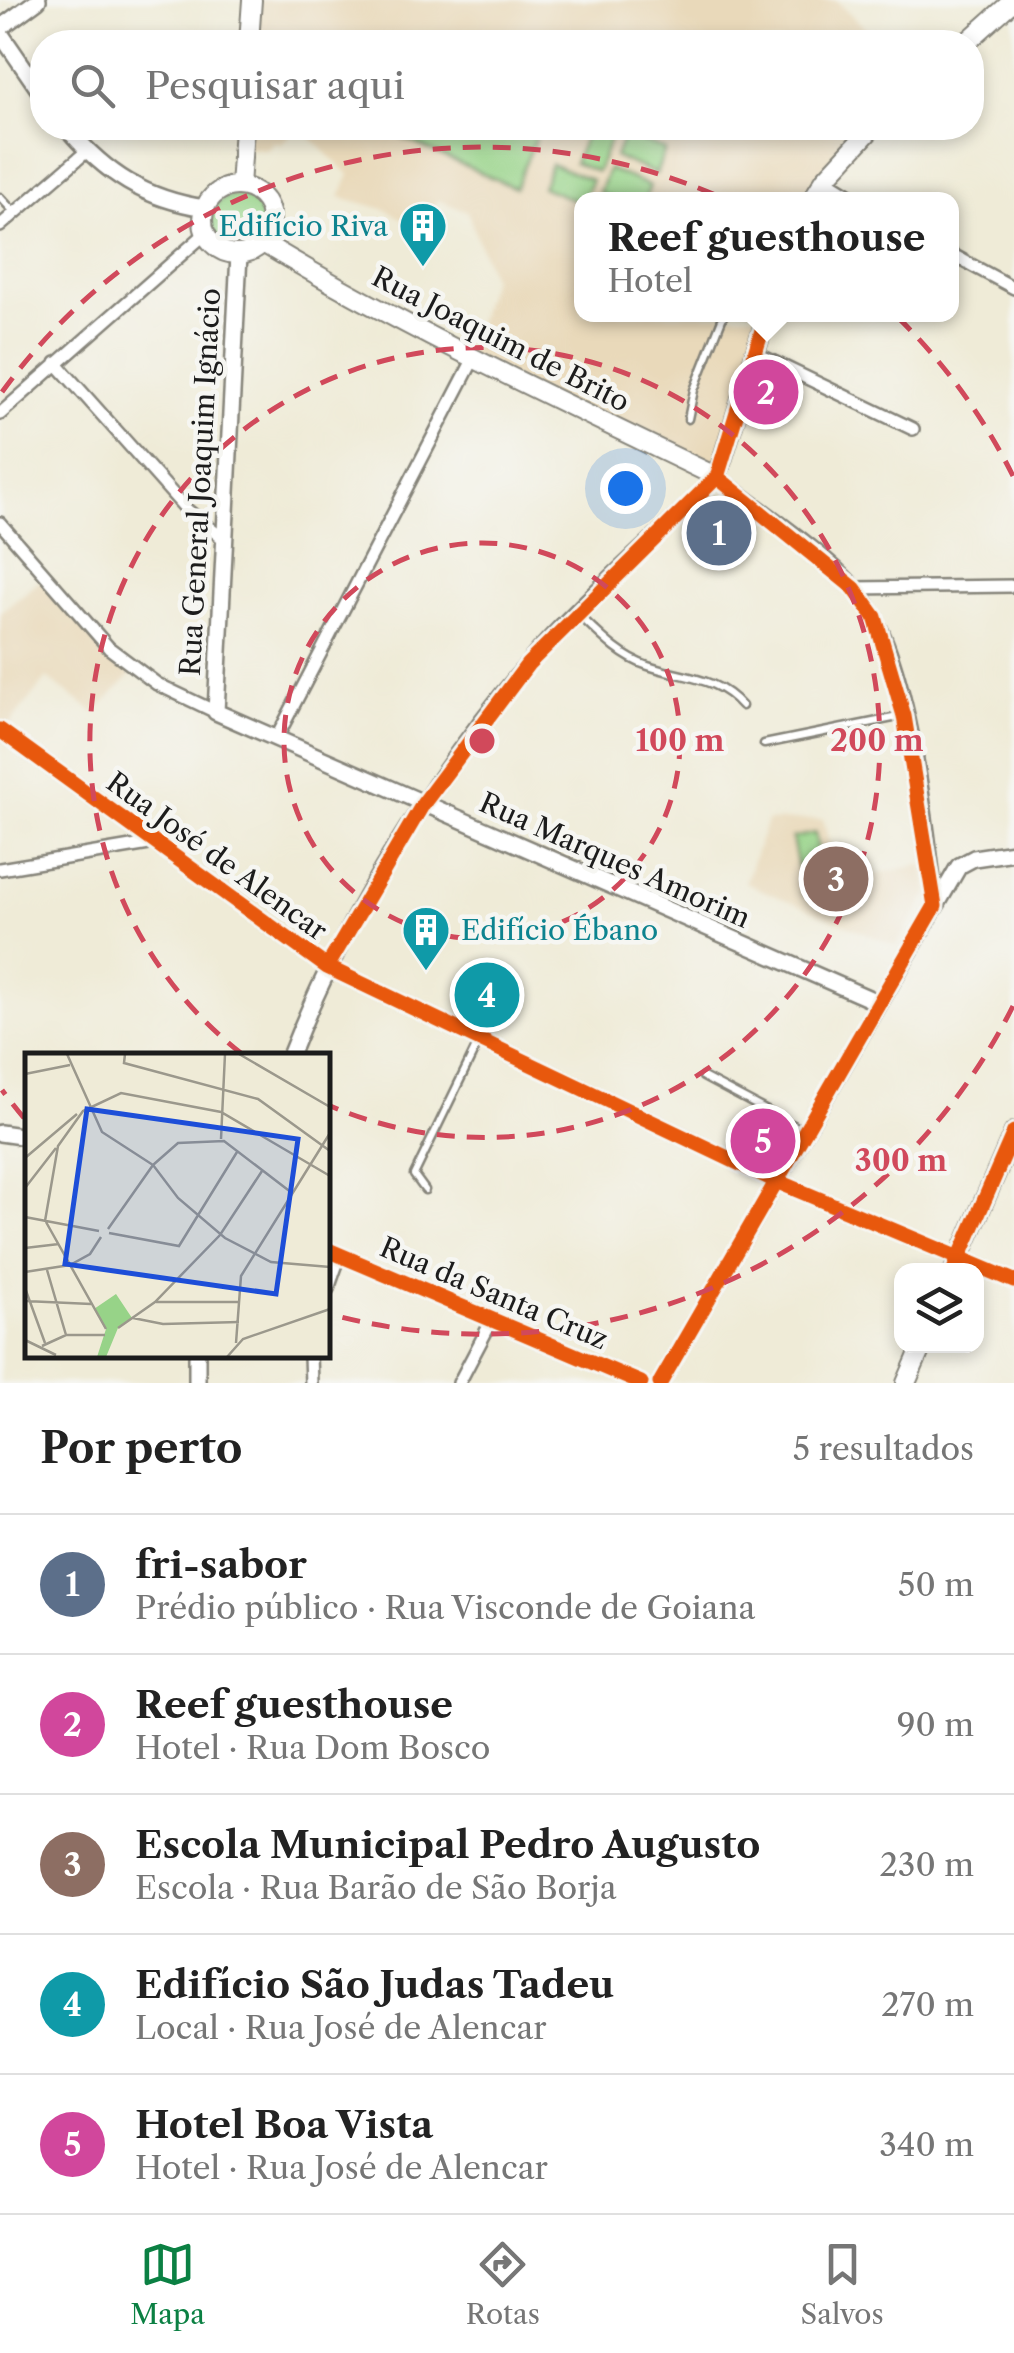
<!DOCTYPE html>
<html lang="pt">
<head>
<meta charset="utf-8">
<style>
  :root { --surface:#fff; --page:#f6f6f6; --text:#222; --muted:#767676; --line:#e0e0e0; --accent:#0b8043 }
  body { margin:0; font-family:"Libre Caslon Text",serif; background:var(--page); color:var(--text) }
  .controls { position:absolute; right:30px; bottom:30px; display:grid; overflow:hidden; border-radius:20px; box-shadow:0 5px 15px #0003 }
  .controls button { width:90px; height:90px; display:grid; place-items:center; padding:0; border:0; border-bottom:2px solid var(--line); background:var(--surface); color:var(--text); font:50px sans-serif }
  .you { position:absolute; left:625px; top:488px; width:35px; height:35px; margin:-25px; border:8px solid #fff; border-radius:50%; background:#1a73e8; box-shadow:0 0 0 15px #1a73e833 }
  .badge { display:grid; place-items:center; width:65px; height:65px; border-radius:50%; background:var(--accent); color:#fff; font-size:32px; font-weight:700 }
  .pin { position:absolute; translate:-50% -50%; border:5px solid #fff; box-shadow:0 2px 10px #0006 }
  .popup { position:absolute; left:574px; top:192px; width:385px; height:130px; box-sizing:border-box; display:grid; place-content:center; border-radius:20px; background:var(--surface); filter:drop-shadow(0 2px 8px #0005); font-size:32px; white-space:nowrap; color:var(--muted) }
  .popup b { font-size:38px; color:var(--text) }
  .popup::after { content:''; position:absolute; left:50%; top:100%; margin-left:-20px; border:20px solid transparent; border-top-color:var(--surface) }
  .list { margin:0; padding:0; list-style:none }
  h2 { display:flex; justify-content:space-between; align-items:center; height:130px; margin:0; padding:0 40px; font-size:42px }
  h2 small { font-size:32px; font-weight:400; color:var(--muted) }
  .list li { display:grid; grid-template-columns:65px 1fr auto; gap:30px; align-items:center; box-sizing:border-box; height:140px; padding:0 40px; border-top:2px solid var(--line) }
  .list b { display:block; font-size:38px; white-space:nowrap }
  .list p { margin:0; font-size:32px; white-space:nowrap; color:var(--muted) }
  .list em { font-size:32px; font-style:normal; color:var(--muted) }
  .icon { flex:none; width:55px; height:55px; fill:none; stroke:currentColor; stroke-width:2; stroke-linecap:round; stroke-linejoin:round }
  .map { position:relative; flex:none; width:1014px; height:1383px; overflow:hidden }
  .search { position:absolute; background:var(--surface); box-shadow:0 5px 15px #0003; left:30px; right:30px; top:30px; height:110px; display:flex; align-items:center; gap:25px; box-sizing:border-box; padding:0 35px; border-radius:40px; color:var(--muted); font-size:38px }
  .sheet { height:830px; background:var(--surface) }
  nav { display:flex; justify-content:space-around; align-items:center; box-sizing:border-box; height:140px; border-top:2px solid var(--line); background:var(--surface); font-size:28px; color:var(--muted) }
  nav a { display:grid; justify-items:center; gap:5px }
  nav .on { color:var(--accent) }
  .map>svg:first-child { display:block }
  .built { fill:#e9d9ba }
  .green { fill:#97d388; stroke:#5a7852; stroke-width:2.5 }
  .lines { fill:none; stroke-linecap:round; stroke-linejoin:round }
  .service-casing { stroke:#86847a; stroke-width:11 }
  .minor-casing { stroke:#86847a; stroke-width:16 }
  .tertiary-casing { stroke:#86847a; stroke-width:20 }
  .secondary-casing { stroke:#86847a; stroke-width:22 }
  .service { stroke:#fff; stroke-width:6 }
  .minor { stroke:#fff; stroke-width:11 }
  .tertiary { stroke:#fff; stroke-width:15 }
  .secondary { stroke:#fff; stroke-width:18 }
  .cycleway-casing { stroke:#f6f6f2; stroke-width:21 }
  .cycleway { stroke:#e8590c; stroke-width:15 }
  .ring { fill:none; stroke:#d1495b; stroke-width:5; stroke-dasharray:18 12 }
  .labels { text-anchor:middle; stroke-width:9; stroke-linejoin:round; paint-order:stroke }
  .culture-label { font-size:28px; fill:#0d838f; stroke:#f6f6f2; text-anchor:end }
  .street-label { font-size:28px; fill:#1c1c1c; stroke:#f6f6f2 }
  .inset-road { fill:none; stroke:#9b988c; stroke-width:2.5 }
  .view { fill:#1d4ed8; fill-opacity:0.15; stroke:#1d4ed8; stroke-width:5 }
  .inset-edge { fill:none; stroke:#1c1c1c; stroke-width:5 }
  .centre { fill:#d1495b; stroke:#f6f6f2; stroke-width:5 }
  .ring-label { font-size:30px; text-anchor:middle; font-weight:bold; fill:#d1495b; stroke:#f6f6f2; stroke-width:9; stroke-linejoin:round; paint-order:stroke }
</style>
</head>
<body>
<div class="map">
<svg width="1014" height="1383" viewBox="0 0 1014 1383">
  <rect width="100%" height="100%" fill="#f6f6f2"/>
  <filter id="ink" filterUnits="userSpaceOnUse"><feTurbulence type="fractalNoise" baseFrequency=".01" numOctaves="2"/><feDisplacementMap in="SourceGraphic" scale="20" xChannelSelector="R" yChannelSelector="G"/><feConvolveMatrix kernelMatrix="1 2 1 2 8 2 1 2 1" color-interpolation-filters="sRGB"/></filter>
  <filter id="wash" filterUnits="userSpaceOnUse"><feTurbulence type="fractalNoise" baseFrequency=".0048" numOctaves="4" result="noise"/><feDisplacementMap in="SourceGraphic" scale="40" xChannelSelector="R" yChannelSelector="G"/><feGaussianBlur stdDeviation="2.25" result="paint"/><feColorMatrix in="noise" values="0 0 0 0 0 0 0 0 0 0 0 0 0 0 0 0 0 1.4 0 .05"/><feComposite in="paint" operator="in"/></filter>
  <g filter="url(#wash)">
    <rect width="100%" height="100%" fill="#efebd7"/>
    <path class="built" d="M 252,0 L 836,0 L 880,42 L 249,42 Z
      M 244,128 L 297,128 L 280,145 L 275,141 L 268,149 L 243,148 Z
      M 300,128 L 872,128 L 812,199 L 581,200 L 581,314 L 767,315 L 717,477 L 467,355 L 492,277 L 467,211 L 438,200 L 418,228 L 387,210 L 340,197 L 350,175 Z
      M 42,579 L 131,674 L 95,713 L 47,678 L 8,726 L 0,720 L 0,613 Z
      M 823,819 L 835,867 L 872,858 L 876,874 L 923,864 L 929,892 L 896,946 L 745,883 L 767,821 Z"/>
    <path class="green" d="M 380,128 L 540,128 L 515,188 Z
      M 588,128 L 614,130 L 597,172 L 574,163 Z
      M 624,134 L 665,150 L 656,174 L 615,157 Z
      M 551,164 L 592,180 L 581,203 L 542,187 Z
      M 608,169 L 650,186 L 645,199 L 616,199 L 599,193 Z
      M210 221a26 26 0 1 1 52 0a26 26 0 1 1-52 0Z
      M 815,833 L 825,890 L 803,894 L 792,838 Z"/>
  </g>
  <g filter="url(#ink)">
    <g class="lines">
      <g class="service-casing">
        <path id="service" d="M 0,197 L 14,212
          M 688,419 L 694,390 L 724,314
          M 578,614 C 599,634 620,657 648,666 C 683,678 716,676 742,706
          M 764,744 L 903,716
          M 703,1077 L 803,1130
          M 425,1190 L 414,1175 L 479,1041"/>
      </g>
      <g class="minor-casing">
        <path id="minor" d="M 825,179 L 859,200
          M 0,226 L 87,151
          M 951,254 L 1014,288
          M 755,353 L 913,429
          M 56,363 L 187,510 L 226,541
          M 0,414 L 206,233
          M 0,523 L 109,648 L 157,684 L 216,712
          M 854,588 L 1014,586
          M 277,737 L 474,358
          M 0,869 L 155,843
          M 776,1181 L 1014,1281
          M 328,1289 L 340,1255
          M 310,1356 L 311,1383
          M 459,1383 L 491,1322"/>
      </g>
      <g class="tertiary-casing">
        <path id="tertiary" d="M 0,28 L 38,0
          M 0,33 L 42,94
          M 67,128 C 106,174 145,199 205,208
          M 239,254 L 216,712 L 877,1002
          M 0,730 L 327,967 L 776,1181
          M 290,1056 C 344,918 432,778 527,665 C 584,598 655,541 717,477 C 759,511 820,550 855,589 C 907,646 926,827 935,906
          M 0,1133 L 28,1137
          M 328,1250 L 641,1383
          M 197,1356 L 197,1383
          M 660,1383 L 959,866 L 974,858 L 1014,852"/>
      </g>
      <g class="secondary-casing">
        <path id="secondary" d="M 249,42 L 252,0
          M 967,42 L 1014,0
          M 240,186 L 244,128
          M203 220a34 34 0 1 1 68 0a34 34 0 1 1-68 0Z
          M 812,200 L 825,179 L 872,128
          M 263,243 C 409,331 564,403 717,477 L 767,314
          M 954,1270 L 1014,1132
          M 906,1383 L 922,1346"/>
      </g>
      <use href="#service" class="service"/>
      <use href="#minor" class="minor"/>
      <use href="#tertiary" class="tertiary"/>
      <use href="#secondary" class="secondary"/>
      <g class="cycleway-casing">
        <path id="cycleway" d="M 0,730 L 327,967 L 776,1181 L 1014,1281
          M 327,967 L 423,804 L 528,664 L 717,477 L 767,314
          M 328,1250 L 641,1383
          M 954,1270 L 1014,1132
          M 660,1383 L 935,906 L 904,716 L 875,617 L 854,588 L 717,477"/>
      </g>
      <use href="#cycleway" class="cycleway"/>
    </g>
  </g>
  <g class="ring">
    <circle cx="482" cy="741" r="198"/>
    <path d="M242 1054A395 395 0 1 1 328 1105"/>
    <path d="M1013 1006A593 593 0 0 1 329 1314M24 1118A593 593 0 0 1 2 1090M2 392A593 593 0 0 1 1013 476"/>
  </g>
  <defs>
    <g id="building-pin" transform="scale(2.5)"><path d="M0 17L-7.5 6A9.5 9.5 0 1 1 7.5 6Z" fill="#0f9aa8" stroke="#f6f6f2"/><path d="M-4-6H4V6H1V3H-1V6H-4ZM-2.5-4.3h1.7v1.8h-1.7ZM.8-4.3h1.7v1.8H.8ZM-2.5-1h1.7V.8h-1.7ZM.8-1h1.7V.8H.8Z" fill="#fff"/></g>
  </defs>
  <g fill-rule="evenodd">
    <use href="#building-pin" x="423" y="226"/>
    <use href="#building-pin" x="426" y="930"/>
  </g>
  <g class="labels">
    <g class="culture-label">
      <text x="388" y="236">Edifício Riva</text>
      <text x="461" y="940" text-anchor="start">Edifício Ébano</text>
    </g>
    <g class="street-label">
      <text transform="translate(501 339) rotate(27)" y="10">Rua Joaquim de Brito</text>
      <text transform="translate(200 482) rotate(-87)" y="10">Rua General Joaquim Ignácio</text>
      <text transform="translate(217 856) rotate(36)" y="10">Rua José de Alencar</text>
      <text transform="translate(615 860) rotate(24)" y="10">Rua Marques Amorim</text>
      <text transform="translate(494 1293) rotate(23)" y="10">Rua da Santa Cruz</text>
    </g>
  </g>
  <g transform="translate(25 1053)">
    <rect width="305" height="305" fill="#efebd7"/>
    <path d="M 91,241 L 107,265 L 93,275 L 81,304 L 72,304 L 81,276 L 69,256 Z" fill="#97d388"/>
    <path class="inset-road" d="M 42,1 L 77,79 L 128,112 L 83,176M 100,1 L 99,10 L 233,46 L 305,98M 214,1 L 305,54M 0,21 L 45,12M 196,86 L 200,1M 0,105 L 52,61M 0,135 L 31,95M 267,140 L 199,88 L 153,90 L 128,112 L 153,145 L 200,185 L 246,209 L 305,214M 0,164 L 74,178M 20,168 L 33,93 L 58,58 L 96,40 L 196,59 L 305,123M 21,169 L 81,276M 84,180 L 154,193 L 212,99M 0,195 L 34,191M 22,217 L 41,282M 0,219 L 45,212 L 65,201 L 76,184M 0,235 L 20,290M 0,248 L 66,251M 131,249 L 213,249M 108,265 L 138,271 L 214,269M 93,275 L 130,249 L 195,182 L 237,118M 0,287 L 31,302M 211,290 L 216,223 L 305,80M 17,293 L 41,282 L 80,282M 202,304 L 218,286 L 305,256"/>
    <path class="view" d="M 62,56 L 273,86 L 251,241 L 40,211 Z"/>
    <rect width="305" height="305" class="inset-edge"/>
  </g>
  <circle cx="482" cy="741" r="15" class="centre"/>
  <g class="ring-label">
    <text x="680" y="751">100 m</text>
    <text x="877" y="751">200 m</text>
    <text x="901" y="1171">300 m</text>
  </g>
</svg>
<div class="controls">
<button><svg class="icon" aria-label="layers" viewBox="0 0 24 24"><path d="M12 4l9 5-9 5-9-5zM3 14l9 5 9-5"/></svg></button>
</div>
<div class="you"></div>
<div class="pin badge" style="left:719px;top:533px;background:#5c6f8a">1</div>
<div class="pin badge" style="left:766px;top:392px;background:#d1479c">2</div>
<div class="popup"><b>Reef guesthouse</b>Hotel</div>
<div class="pin badge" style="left:836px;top:879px;background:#8d6e63">3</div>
<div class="pin badge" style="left:487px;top:995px;background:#0f9aa8">4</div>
<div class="pin badge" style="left:763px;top:1141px;background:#d1479c">5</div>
<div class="search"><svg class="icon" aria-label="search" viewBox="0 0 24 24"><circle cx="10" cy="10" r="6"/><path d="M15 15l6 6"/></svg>Pesquisar aqui</div>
</div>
<section class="sheet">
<h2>Por perto<small>5 resultados</small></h2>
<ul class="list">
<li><span class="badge" style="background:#5c6f8a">1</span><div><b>fri-sabor</b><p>Prédio público · Rua Visconde de Goiana</p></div><em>50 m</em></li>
<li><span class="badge" style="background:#d1479c">2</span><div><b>Reef guesthouse</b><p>Hotel · Rua Dom Bosco</p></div><em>90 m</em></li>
<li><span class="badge" style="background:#8d6e63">3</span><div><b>Escola Municipal Pedro Augusto</b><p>Escola · Rua Barão de São Borja</p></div><em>230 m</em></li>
<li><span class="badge" style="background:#0f9aa8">4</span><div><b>Edifício São Judas Tadeu</b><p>Local · Rua José de Alencar</p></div><em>270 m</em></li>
<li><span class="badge" style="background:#d1479c">5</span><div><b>Hotel Boa Vista</b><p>Hotel · Rua José de Alencar</p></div><em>340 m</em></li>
</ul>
</section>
<nav>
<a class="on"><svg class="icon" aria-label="map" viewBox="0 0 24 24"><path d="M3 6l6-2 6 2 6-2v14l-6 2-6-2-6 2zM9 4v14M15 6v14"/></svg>Mapa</a>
<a><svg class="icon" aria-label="directions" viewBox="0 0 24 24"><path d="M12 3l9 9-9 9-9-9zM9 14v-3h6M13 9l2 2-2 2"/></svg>Rotas</a>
<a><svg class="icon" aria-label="saved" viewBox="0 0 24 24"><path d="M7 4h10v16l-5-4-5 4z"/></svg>Salvos</a>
</nav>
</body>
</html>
